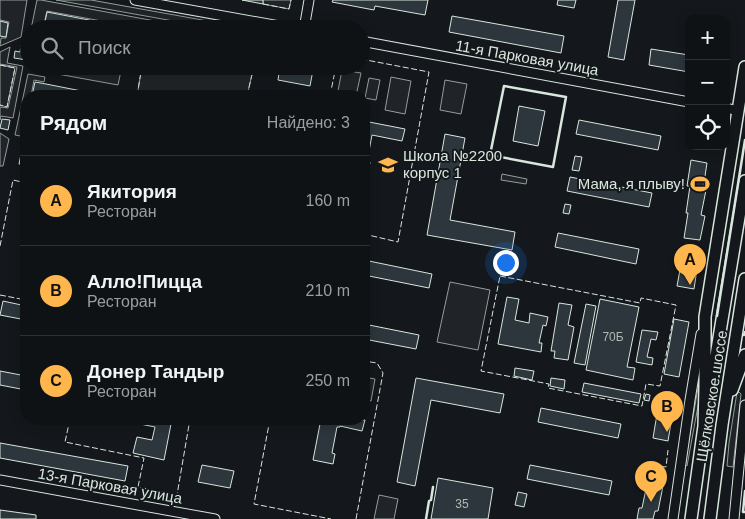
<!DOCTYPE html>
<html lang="ru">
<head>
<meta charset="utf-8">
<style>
  :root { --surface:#0f1215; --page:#1d2022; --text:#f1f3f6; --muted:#9b9ea0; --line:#2f3234; --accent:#ffb74d }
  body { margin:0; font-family:Arial,sans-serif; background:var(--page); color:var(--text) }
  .controls { position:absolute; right:15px; top:15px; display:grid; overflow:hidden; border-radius:10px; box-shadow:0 2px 12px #0003 }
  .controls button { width:45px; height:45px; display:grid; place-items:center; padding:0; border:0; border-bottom:1px solid var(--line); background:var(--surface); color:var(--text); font:25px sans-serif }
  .you { position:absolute; left:505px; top:262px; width:18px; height:18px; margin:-12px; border:4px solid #fff; border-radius:50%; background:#1a73e8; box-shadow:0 0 0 8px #1a73e833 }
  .badge { display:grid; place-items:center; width:32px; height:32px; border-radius:50%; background:var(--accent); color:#111; font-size:16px; font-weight:700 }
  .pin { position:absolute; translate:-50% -41px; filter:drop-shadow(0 1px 2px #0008) }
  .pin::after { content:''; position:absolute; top:26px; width:18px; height:15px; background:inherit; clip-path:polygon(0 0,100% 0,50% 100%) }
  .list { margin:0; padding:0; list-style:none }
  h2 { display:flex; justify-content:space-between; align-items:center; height:65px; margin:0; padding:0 20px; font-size:21px }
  h2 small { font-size:16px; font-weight:400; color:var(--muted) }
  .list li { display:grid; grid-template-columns:32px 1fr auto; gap:15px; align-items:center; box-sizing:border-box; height:90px; padding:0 20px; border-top:1px solid var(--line) }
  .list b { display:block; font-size:19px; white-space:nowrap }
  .list p { margin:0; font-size:16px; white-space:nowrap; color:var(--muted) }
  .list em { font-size:16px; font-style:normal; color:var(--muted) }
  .icon { flex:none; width:28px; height:28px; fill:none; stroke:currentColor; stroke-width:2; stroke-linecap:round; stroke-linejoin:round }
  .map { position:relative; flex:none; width:745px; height:519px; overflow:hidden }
  .search { position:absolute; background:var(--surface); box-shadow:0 2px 12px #0003; left:20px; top:20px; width:350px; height:55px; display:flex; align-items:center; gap:12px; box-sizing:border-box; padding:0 18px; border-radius:28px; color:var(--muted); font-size:19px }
  .panel { position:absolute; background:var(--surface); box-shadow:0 2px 12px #0003; left:20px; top:90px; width:350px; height:335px; border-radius:20px }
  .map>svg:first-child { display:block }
  .green { fill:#202428; stroke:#939e99 }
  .building { fill:#2c363c; stroke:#d8e6dc }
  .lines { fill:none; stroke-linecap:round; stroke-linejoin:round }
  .minor-casing { stroke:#d8e6dc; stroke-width:11 }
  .major-casing { stroke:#d8e6dc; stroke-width:14 }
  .minor { stroke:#14181c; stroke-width:9 }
  .major { stroke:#14181c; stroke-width:11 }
  .fence { stroke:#d8e6dc; stroke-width:1; stroke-dasharray:6 2.5; stroke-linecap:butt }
  .wall { stroke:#d8e6dc; stroke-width:2.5 }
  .labels { text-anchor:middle; stroke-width:4; stroke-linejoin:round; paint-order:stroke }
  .number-label { font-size:12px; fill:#adbab4 }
  .street-label { font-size:15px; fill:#d8e6dc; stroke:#14181c }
  .poi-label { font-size:15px; fill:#d8e6dc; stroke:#14181c; text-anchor:start }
</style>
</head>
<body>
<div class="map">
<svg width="745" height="519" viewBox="0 0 745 519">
  <rect width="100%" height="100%" fill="#14181c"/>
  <path class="green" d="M 0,0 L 27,0 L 21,37 L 0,46 L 1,38 L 6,38 L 9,22 L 0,20 Z
    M 37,0 L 41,0 L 199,29 L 145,29 L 47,11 L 43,28 L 47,29 L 31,29 Z
    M 56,0 L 91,0 L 208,21 L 207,27 Z
    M 263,0 L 291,0 L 289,9 L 263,4 Z
    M 10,47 L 7,63 L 23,66 L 13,118 L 1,116 L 0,120 L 0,107 L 8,108 L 17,67 L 0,64 L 0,52 Z
    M 0,65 L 15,68 L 7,107 L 0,105 Z
    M 53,66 L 122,66 L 118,85 L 52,73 Z
    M 142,66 L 190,66 L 204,69 L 205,66 L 254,66 L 247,96 L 137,96 Z
    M 342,70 L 361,73 L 356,96 L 337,96 Z
    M 28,74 L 45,77 L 44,82 L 34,80 L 31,96 L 26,96 L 26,137 L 15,135 Z
    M 391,77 L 411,81 L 405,114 L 385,110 Z
    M 369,78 L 380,80 L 376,100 L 365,98 Z
    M 445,80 L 467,84 L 461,114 L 440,110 Z
    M 0,133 L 9,139 L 3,166 L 0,166 Z
    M 502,174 L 527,179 L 526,184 L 501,180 Z
    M 450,282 L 490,290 L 478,350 L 437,342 Z
    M 701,370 L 702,384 L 687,466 L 685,464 Z
    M 364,377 L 375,379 L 371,401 L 364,399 Z
    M 737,392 L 739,392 L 741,394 L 733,467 L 727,466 L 729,443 Z
    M 379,495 L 398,499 L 394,519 L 374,519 Z"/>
  <path class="building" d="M 242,0 L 263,0 L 263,4 Z
    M 333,0 L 428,0 L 425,15 L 375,6 L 374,10 L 332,2 Z
    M 558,0 L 576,0 L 574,8 L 557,5 Z
    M 618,0 L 635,0 L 624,60 L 608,57 Z
    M 47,12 L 136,29 L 55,29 L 44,27 Z
    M 452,16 L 564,36 L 561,53 L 449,32 Z
    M 0,21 L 8,23 L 6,37 L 0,36 Z
    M 21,45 L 29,47 L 27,60 L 14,58 L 15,51 L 20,52 Z
    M 651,49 L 689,55 L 689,72 L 649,65 Z
    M 280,66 L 296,66 L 313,70 L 310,86 L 278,80 Z
    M 35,82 L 46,84 L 107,96 L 32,96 Z
    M 519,106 L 545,111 L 538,146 L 513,141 Z
    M 2,119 L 10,120 L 8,130 L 0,128 Z
    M 579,120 L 661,136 L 658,150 L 576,134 Z
    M 364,121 L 405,129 L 402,141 L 372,135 L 367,162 L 370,162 L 368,173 L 364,172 Z
    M 445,134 L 465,138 L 450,220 L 515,232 L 512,250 L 427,235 Z
    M 22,149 L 26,150 L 26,165 L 19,164 Z
    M 575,156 L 582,157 L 579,171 L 572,170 Z
    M 691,160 L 707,163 L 703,189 L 706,190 L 701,215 L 705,216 L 700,240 L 684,238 L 688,213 L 686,213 L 690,186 L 687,186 Z
    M 570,177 L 652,193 L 649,207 L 567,191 Z
    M 565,204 L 571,205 L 569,214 L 563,213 Z
    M 558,233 L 639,249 L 636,264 L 555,247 Z
    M 682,259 L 698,262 L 694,289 L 677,286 Z
    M 364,260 L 432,274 L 429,288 L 364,275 Z
    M 507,297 L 519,299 L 515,320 L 529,323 L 530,313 L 548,317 L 546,326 L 543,325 L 539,343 L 542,343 L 541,352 L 498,344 Z
    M 600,299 L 639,307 L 627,367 L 635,368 L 633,380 L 586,370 Z
    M 3,301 L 26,306 L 26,320 L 0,315 Z
    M 559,303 L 572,305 L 568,325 L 574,327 L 568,360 L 554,358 L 555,351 L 551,351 Z
    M 586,304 L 596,306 L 585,365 L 574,363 Z
    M 674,319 L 689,322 L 679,377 L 664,374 Z
    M 364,324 L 419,335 L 416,349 L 364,339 Z
    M 642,330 L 658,332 L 656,340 L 651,339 L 647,357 L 653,358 L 652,365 L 636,362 Z
    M 515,368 L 534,371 L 532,380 L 514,376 Z
    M 0,371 L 26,376 L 26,390 L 0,385 Z
    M 416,378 L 504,394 L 500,413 L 431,400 L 415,486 L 397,482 Z
    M 551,378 L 565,380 L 564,389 L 550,386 Z
    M 584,383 L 641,394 L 639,403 L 582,392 Z
    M 646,394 L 650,395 L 649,401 L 644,400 Z
    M 541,408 L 621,424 L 618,438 L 538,422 Z
    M 657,414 L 672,417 L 668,441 L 653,438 Z
    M 141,419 L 172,419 L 164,460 L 133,453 L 137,437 L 152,440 L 155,427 L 140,424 Z
    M 321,419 L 365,420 L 362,431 L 340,426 L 340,427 L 337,427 L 332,453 L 335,454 L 333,464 L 313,460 Z
    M 0,443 L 128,466 L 125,481 L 0,458 Z
    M 202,465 L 234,471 L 230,488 L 198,482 Z
    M 530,465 L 612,481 L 609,495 L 527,479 Z
    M 438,478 L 493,488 L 488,519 L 431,519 Z
    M 647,484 L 663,486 L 658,511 L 655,511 L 653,519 L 637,519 L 639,508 L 642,508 Z
    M 518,492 L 527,494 L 524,507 L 515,505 Z
    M 0,510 L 36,515 L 36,519 L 0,519 Z"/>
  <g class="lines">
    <g class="minor-casing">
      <path id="minor" d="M 135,0 L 296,29
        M 304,29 L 309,0
        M 361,41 L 689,102
        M 726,108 L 738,111
        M 0,480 L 215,519
        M 673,519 L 690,400 L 701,334
        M 734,519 L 745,405"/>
    </g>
    <g class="major-casing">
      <path id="major" d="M 711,386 L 745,181
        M 732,390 L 745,355
        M 704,426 L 705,387 L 705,317 L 745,67
        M 691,519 L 705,419
        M 710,519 L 722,425 L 745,279"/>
    </g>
    <use href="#minor" class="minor"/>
    <use href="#major" class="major"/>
    <path class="fence" d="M 263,4 L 289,9 L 291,0
      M 361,59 L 429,72 L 398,242 L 364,234
      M 0,65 L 15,68 L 7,107 L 0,105
      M 190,66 L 204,69 L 205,66
      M 137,96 L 142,66
      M 247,96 L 254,66
      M 330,96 L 336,66
      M 0,246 L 13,180 L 26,183
      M 500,276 L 640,303 L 641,298 L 676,305 L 660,386 L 646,384 L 642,406 L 548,388 L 549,384 L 481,371 Z
      M 0,295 L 26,300
      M 70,419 L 65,442 L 144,458 L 138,487 L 177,495 L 190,419
      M 270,419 L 254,504 L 331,519
      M 644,464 L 666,467 L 668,450
      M 356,519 L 383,373 L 377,363 L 364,361"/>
    <path class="wall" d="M 504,86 L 566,97 L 553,167 L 490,155 Z
      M 717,316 L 745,140
      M 744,335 L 745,332
      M 745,491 L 743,512 L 745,512
      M 426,519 L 429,501 L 431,500 L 433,487"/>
  </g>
  <defs>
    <g id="school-bare" transform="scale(1.5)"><path d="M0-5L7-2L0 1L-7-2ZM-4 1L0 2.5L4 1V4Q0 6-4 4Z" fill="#ffb74d" stroke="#14181c" stroke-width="2.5" paint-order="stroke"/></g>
    <g id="stadium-bare" transform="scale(1.5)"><path d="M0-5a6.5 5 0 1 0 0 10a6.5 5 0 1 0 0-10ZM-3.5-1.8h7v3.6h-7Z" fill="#ffb74d" stroke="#14181c" stroke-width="2.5" paint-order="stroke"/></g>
  </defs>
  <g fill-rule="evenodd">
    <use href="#school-bare" x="388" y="165"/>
    <use href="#stadium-bare" x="700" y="184"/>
  </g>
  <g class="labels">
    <g class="number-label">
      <text x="613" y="341">70Б</text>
      <text x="462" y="508">35</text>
    </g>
    <g class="street-label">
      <text transform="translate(527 58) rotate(10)" y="5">11-я Парковая улица</text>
      <text transform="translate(712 396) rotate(-81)" y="5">Щёлковское шоссе</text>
      <text transform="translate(110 486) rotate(10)" y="5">13-я Парковая улица</text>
    </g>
    <g class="poi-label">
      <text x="403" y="161">Школа №2200<tspan x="403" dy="17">корпус 1</tspan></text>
      <text x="685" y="189" text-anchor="end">Мама, я плыву!</text>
    </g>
  </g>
</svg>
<div class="controls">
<button>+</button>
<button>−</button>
<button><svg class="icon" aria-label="locate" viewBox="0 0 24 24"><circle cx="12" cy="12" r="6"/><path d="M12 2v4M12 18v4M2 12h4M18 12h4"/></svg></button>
</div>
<div class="you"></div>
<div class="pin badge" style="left:690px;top:285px">A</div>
<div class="pin badge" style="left:667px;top:432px">B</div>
<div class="pin badge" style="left:651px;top:502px">C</div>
<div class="search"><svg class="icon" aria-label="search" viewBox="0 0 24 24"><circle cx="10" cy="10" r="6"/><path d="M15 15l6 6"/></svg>Поиск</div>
<section class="panel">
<h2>Рядом<small>Найдено: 3</small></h2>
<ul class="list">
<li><span class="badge">A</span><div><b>Якитория</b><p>Ресторан</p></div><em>160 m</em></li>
<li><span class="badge">B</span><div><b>Алло!Пицца</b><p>Ресторан</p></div><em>210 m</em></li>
<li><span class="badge">C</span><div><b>Донер Тандыр</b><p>Ресторан</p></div><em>250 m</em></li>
</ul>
</section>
</div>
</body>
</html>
